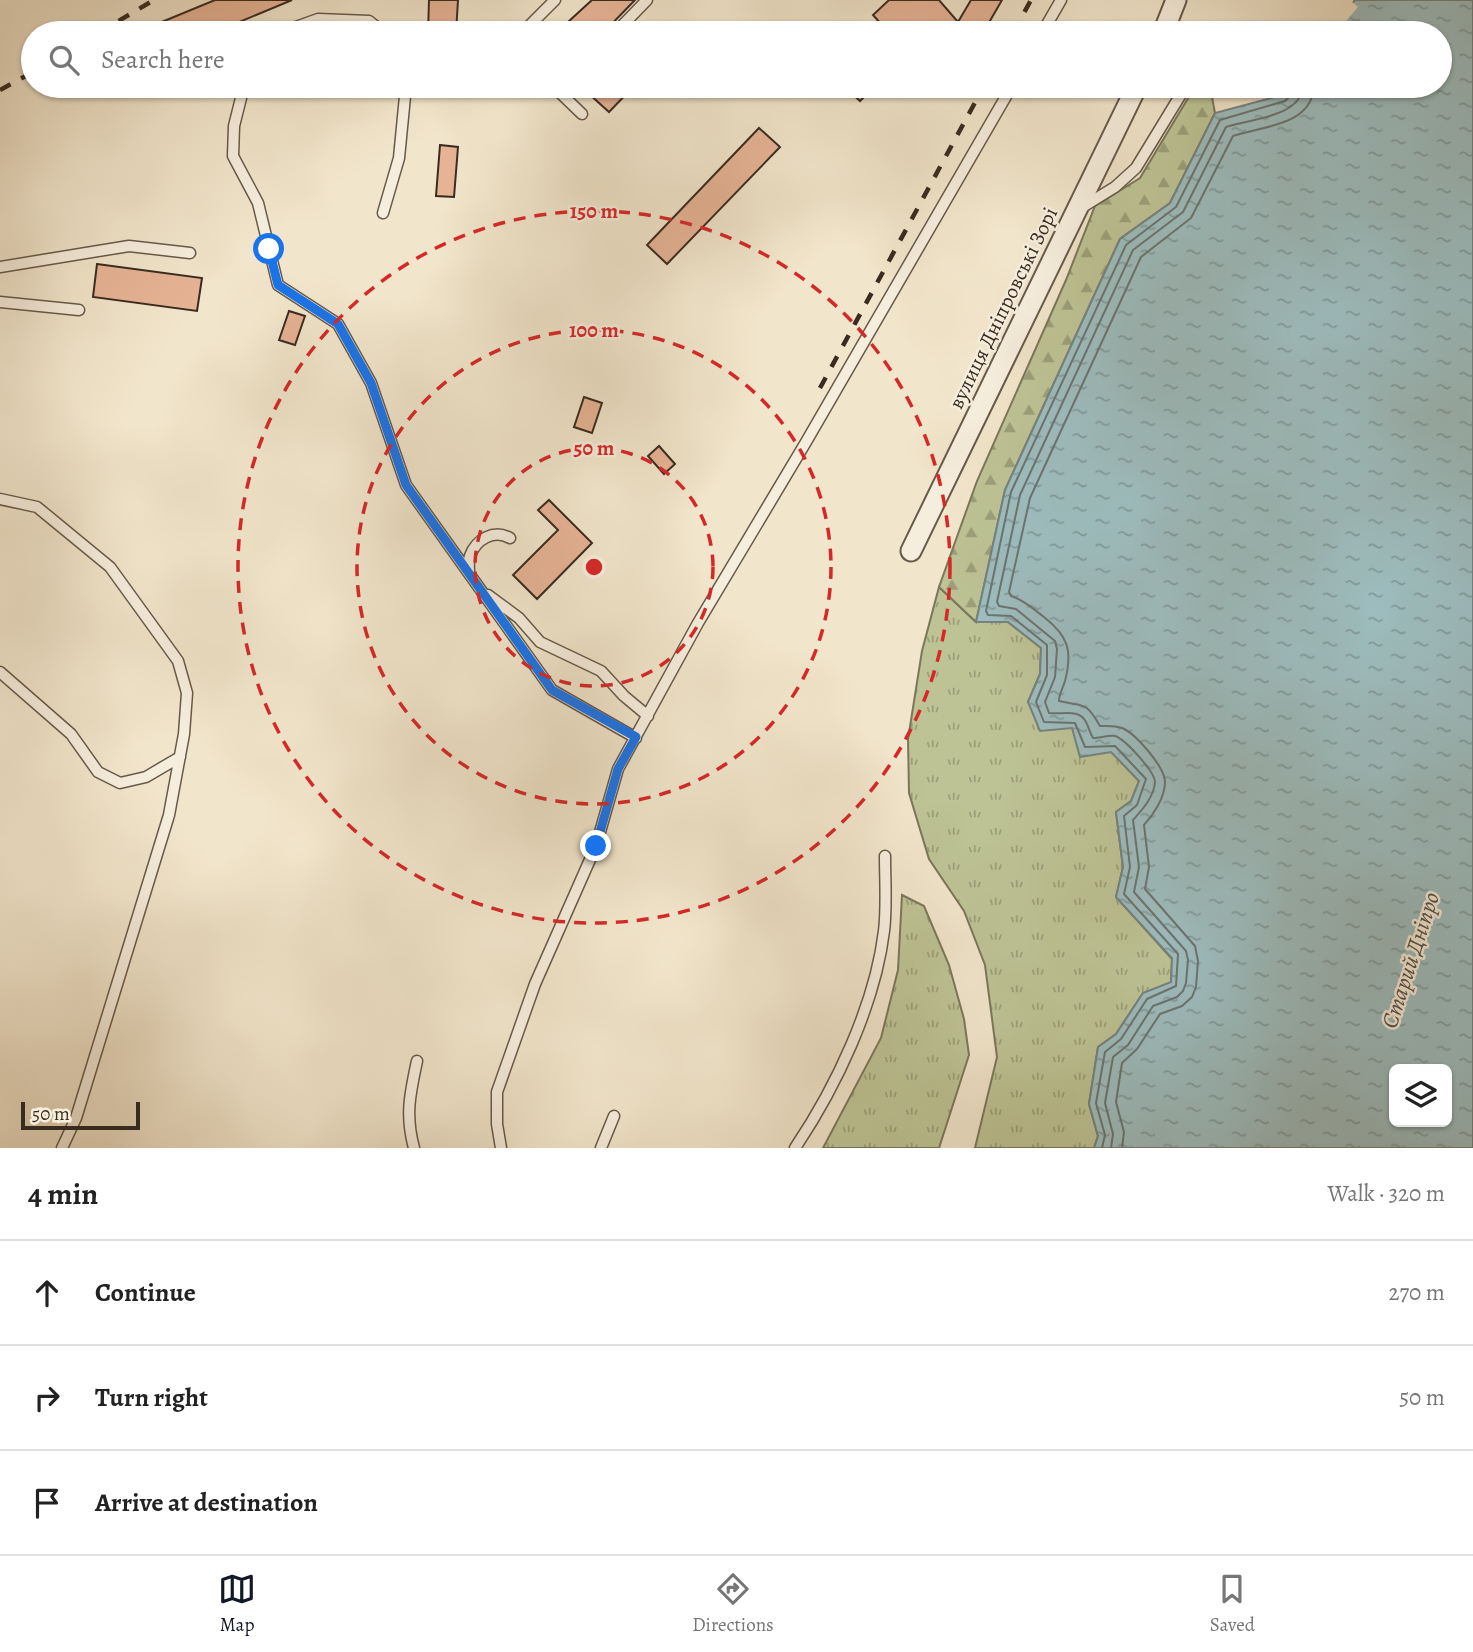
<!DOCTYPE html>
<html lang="en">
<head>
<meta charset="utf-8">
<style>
  :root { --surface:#fff; --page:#f2f2f2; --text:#222; --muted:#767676; --line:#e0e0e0; --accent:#111827 }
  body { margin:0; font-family:Alegreya,serif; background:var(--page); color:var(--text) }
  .controls { position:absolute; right:21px; bottom:21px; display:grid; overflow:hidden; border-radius:10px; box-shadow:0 2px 5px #0004 }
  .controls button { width:63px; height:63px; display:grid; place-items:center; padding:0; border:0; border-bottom:2px solid var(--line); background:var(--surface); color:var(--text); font:35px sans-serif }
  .scale { position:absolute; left:21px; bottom:18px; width:119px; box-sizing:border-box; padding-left:7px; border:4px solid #392b20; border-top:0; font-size:19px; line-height:24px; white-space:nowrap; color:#392b20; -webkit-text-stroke:5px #f6eedd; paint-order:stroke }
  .stop { position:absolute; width:21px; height:21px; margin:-16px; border:5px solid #1a73e8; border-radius:50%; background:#fff }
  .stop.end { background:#1a73e8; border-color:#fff; box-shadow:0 2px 7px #0008 }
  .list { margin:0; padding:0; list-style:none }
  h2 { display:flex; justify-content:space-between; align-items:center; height:91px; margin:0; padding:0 28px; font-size:30px }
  h2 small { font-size:23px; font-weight:400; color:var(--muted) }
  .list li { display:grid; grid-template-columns:46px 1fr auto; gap:21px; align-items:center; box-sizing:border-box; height:105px; padding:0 28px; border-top:2px solid var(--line) }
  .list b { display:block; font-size:26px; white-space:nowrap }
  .list em { font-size:23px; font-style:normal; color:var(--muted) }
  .icon { flex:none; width:38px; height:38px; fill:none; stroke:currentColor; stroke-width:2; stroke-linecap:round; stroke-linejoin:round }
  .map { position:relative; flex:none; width:1473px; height:1148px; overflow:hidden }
  .search { position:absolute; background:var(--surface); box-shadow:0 2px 5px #0004; left:21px; right:21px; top:21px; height:77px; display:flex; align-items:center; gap:18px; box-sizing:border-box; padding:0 24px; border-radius:38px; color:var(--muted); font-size:26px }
  .sheet { height:406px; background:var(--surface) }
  nav { display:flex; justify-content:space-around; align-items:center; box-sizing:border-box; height:98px; border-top:2px solid var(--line); background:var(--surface); font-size:19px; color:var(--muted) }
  nav a { display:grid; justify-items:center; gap:4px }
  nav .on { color:var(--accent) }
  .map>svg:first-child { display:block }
  .grass { fill:url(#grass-tufts); stroke:#7b775a; stroke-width:2 }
  .forest { fill:url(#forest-firs); stroke:#7b775a; stroke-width:2 }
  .water { fill:url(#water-ripples); stroke:#75837f; stroke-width:2; fill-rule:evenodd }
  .pier { fill:#f1e5cb }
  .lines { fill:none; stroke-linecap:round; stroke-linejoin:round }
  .shore { stroke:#6b7470; stroke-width:2 }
  .building { fill:#e6b395; stroke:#392b20; stroke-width:2 }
  .lane-casing { stroke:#675a4b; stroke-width:13 }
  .street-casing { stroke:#675a4b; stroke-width:23 }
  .lane { stroke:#f6eedd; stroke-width:10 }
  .street { stroke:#f6eedd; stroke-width:19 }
  .rail { stroke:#392b20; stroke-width:4.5; stroke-dasharray:12 12; stroke-linecap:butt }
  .route { stroke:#1a73e8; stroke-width:9 }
  .ring { fill:none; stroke:#d62828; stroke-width:3.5; stroke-dasharray:12 9 }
  .labels { text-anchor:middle; stroke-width:5; stroke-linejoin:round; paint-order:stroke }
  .street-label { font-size:21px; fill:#392b20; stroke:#f6eedd }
  .water-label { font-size:23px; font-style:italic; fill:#525048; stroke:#f6eedd }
  .centre { fill:#d62828; stroke:#f6eedd; stroke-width:3.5 }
  .ring-label { font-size:21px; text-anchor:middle; font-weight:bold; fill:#d62828; stroke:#f6eedd; stroke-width:5; stroke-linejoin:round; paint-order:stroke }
</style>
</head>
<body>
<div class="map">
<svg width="1473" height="1148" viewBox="0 0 1473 1148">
  <defs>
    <pattern id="grass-tufts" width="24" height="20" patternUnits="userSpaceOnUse" patternTransform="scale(1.75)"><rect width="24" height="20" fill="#bdc395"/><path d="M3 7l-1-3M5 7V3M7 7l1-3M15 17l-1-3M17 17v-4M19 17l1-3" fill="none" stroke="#9b9f79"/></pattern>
    <pattern id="forest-firs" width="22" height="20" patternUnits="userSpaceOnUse" patternTransform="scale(1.75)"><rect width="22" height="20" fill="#bdc395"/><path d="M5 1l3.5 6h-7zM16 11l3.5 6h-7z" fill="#9b9f79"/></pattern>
    <pattern id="water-ripples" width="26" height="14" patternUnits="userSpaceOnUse" patternTransform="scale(1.75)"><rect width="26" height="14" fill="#9dbdbf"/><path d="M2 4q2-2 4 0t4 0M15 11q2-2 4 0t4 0" fill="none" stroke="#819a9b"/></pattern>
  </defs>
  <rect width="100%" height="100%" fill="#f1e5cb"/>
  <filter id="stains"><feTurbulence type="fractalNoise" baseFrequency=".00286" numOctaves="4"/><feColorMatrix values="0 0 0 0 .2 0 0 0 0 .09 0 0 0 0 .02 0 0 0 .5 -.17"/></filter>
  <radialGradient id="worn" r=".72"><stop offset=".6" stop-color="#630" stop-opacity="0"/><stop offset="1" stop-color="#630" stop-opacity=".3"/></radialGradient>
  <path class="grass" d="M 939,587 L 976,622 L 1008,622 L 1041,648 L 1040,674 L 1028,702 L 1111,751 L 1139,781 L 1131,801 L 1116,812 L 1123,867 L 1116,897 L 1172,959 L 1171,983 L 1143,993 L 1116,1034 L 1098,1047 L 1089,1104 L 1098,1136 L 1094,1148 L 975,1148 L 997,1057 L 985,965 L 964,911 L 929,859 L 909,793 L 908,739 L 922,651 Z
    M 902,895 L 924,906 L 949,965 L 964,1019 L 969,1055 L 939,1148 L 823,1148 L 881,1038 L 898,970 Z"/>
  <path class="forest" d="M 1201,86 L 1210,86 L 1215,113 L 1170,203 L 1120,239 L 1005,490 L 976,622 L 939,587 L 977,481 L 1066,280 L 1095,206 L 1140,178 L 1193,90 Z"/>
  <path class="water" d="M 1355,0 L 1473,0 L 1473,1148 L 1094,1148 L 1098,1136 L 1089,1104 L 1098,1047 L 1116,1034 L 1143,993 L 1171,982 L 1172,958 L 1116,897 L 1123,867 L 1116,812 L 1131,801 L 1139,781 L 1111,752 L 1080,757 L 1072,728 L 1040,731 L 1028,702 L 1040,674 L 1041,648 L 1008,622 L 976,622 L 1005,490 L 1120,239 L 1170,203 L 1215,113 L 1282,95 L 1289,86 L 1440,86 L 1440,33 L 1329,33 ZM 1394,1069 L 1447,1069 L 1447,1122 L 1394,1122 Z"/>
  <path class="pier" d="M 1350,0 L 1358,7 L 1336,33 L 1329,28 Z"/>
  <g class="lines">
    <path class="shore" d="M 1102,1148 L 1105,1135 L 1096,1103 L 1105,1052 L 1121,1039 L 1147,999 L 1176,986 L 1178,954 L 1124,894 L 1130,867 L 1124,816 L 1137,805 L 1146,779 L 1115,746 L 1085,747 L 1075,723 L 1044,722 L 1036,702 L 1047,675 L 1047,645 L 1011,616 L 988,615 L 986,611 L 1011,492 L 1126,245 L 1176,207 L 1220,120 L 1285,101 L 1294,92 L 1294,86
      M 1111,1148 L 1113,1134 L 1105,1103 L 1113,1057 L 1128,1045 L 1153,1006 L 1177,997 L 1183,991 L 1186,983 L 1188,960 L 1186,951 L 1134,892 L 1139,867 L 1133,820 C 1142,810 1154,797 1155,782 C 1155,772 1125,739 1115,736 C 1108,735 1100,738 1093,738 C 1090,733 1089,728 1086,722 C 1079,708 1062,715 1049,713 L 1045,702 L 1055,677 L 1057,649 L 1055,641 L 1016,609 L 999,606 L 997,602 L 1020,495 L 1133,250 L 1183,212 L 1226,127 C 1250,119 1301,117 1303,86
      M 1122,1148 L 1124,1132 L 1116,1102 L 1122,1063 L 1137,1049 L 1160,1014 L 1182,1006 L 1192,997 L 1196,987 L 1198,961 L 1195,946 L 1145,889 L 1149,867 L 1144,825 C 1154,814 1165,797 1165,782 C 1165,767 1135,733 1122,728 C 1114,725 1107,726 1100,726 C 1085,700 1084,707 1059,701 C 1059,694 1063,688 1065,681 C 1073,650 1068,636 1044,617 C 1033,609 1024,600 1011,596 L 1009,592 L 1030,498 L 1141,257 L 1191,218 L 1233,136 C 1262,126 1312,126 1314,86"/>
  </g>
  <path class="building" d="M 215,0 L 292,0 L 213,33 L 135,33 Z
    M 429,0 L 458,0 L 456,33 L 428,33 Z
    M 592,0 L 635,0 L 603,33 L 556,33 Z
    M 889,0 L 939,0 L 958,22 L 971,0 L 1002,0 L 983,33 L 889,33 L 873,15 Z
    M 595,86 L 634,86 L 609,112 L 588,93 Z
    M 844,86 L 875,86 L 860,101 Z
    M 759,128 L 780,147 L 667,264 L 647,245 Z
    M 440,145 L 458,147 L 454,197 L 436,196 Z
    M 97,264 L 202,278 L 197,311 L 93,297 Z
    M 289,311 L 305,316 L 295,345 L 279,340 Z
    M 584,397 L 602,403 L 592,433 L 574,427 Z
    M 659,446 L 675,464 L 664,474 L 648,456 Z
    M 549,500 L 592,543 L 537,599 L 513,575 L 558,530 L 538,510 Z"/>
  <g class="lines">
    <g class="lane-casing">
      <path id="lane" d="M 279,33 L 318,19 L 369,21 L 384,33
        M 522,33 L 555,0
        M 615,33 L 647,0
        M 1042,33 L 1061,0
        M 244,86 L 234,126 L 233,156 L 258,203 L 278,285 L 338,324 L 371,383 L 406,485 L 552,690 L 636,738
        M 553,86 L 582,114
        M 1081,208 L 1115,187 L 1136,168 L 1186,86
        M 383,213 L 399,158 L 406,86
        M 0,267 L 129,246 L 190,253
        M 0,302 L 79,310
        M 0,499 L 37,507 L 110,567 L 178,661 L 187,693 L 184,734 L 169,815 L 76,1118 L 62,1148
        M 469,573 C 469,568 468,561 470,556 C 476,539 494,529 510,538
        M 488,595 L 519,618 L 540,642 L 601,671 L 624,696 L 648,716
        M 0,672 L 71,734 L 98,772 L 120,783 L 146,777 L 180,757
        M 414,1148 C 405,1115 410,1094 417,1061
        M 501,1148 L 497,1124 L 497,1092 L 535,984 L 596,846 L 618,769 L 698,623 L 806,442 L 1012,86
        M 601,1148 L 614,1116
        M 795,1148 C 836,1087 875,1005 884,931 C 887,907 885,880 885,856"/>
    </g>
    <g class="street-casing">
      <path id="street" d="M 1163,33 L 1176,0
        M 911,551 L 1137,86"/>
    </g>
    <use href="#lane" class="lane"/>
    <use href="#street" class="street"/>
    <path class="rail" d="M 98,33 L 154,0
      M 1013,33 L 1031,0
      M 0,90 L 33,72
      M 820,388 L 984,86"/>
  </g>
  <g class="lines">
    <path class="route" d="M 269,249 L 278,285 L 338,324 L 371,383 L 406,485 L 552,690 L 636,737 L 618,769 L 596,846"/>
  </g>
  <g class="ring">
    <circle cx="594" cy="567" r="119"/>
    <circle cx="594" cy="567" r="237"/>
    <circle cx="594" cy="567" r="356"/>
  </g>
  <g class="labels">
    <g class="street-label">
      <text transform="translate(1003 308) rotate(-64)" y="7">вулиця Дніпровські Зорі</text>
    </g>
    <g class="water-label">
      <text transform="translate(1410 960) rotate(-72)" y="8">Старий Дніпро</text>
    </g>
  </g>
  <circle cx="594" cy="567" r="10" class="centre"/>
  <g class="ring-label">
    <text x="594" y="218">150 m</text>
    <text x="594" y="337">100 m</text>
    <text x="594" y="455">50 m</text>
  </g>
  <rect width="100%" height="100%" filter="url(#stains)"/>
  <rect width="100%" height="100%" fill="url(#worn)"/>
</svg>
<div class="controls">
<button><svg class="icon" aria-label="layers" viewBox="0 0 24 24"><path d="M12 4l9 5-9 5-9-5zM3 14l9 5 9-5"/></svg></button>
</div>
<div class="scale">50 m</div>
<div class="stop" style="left:269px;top:249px"></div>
<div class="stop end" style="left:596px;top:846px"></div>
<div class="search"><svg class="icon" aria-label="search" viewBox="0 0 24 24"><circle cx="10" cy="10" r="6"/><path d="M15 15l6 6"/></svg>Search here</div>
</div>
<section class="sheet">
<h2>4 min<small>Walk · 320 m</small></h2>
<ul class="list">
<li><svg class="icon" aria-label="ahead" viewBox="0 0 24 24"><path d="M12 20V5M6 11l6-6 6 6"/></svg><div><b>Continue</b></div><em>270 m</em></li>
<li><svg class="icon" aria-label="right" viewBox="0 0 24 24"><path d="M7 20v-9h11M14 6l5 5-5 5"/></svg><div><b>Turn right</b></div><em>50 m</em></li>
<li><svg class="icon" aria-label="arrive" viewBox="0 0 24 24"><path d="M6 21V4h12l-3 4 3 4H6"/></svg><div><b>Arrive at destination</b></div></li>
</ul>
</section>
<nav>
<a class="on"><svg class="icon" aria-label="map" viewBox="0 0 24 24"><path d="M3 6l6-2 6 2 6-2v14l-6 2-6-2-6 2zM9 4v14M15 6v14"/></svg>Map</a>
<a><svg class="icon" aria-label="directions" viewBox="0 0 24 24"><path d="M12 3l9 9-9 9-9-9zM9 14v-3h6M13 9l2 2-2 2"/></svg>Directions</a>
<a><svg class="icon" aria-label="saved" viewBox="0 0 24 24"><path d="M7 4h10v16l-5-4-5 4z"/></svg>Saved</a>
</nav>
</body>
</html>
